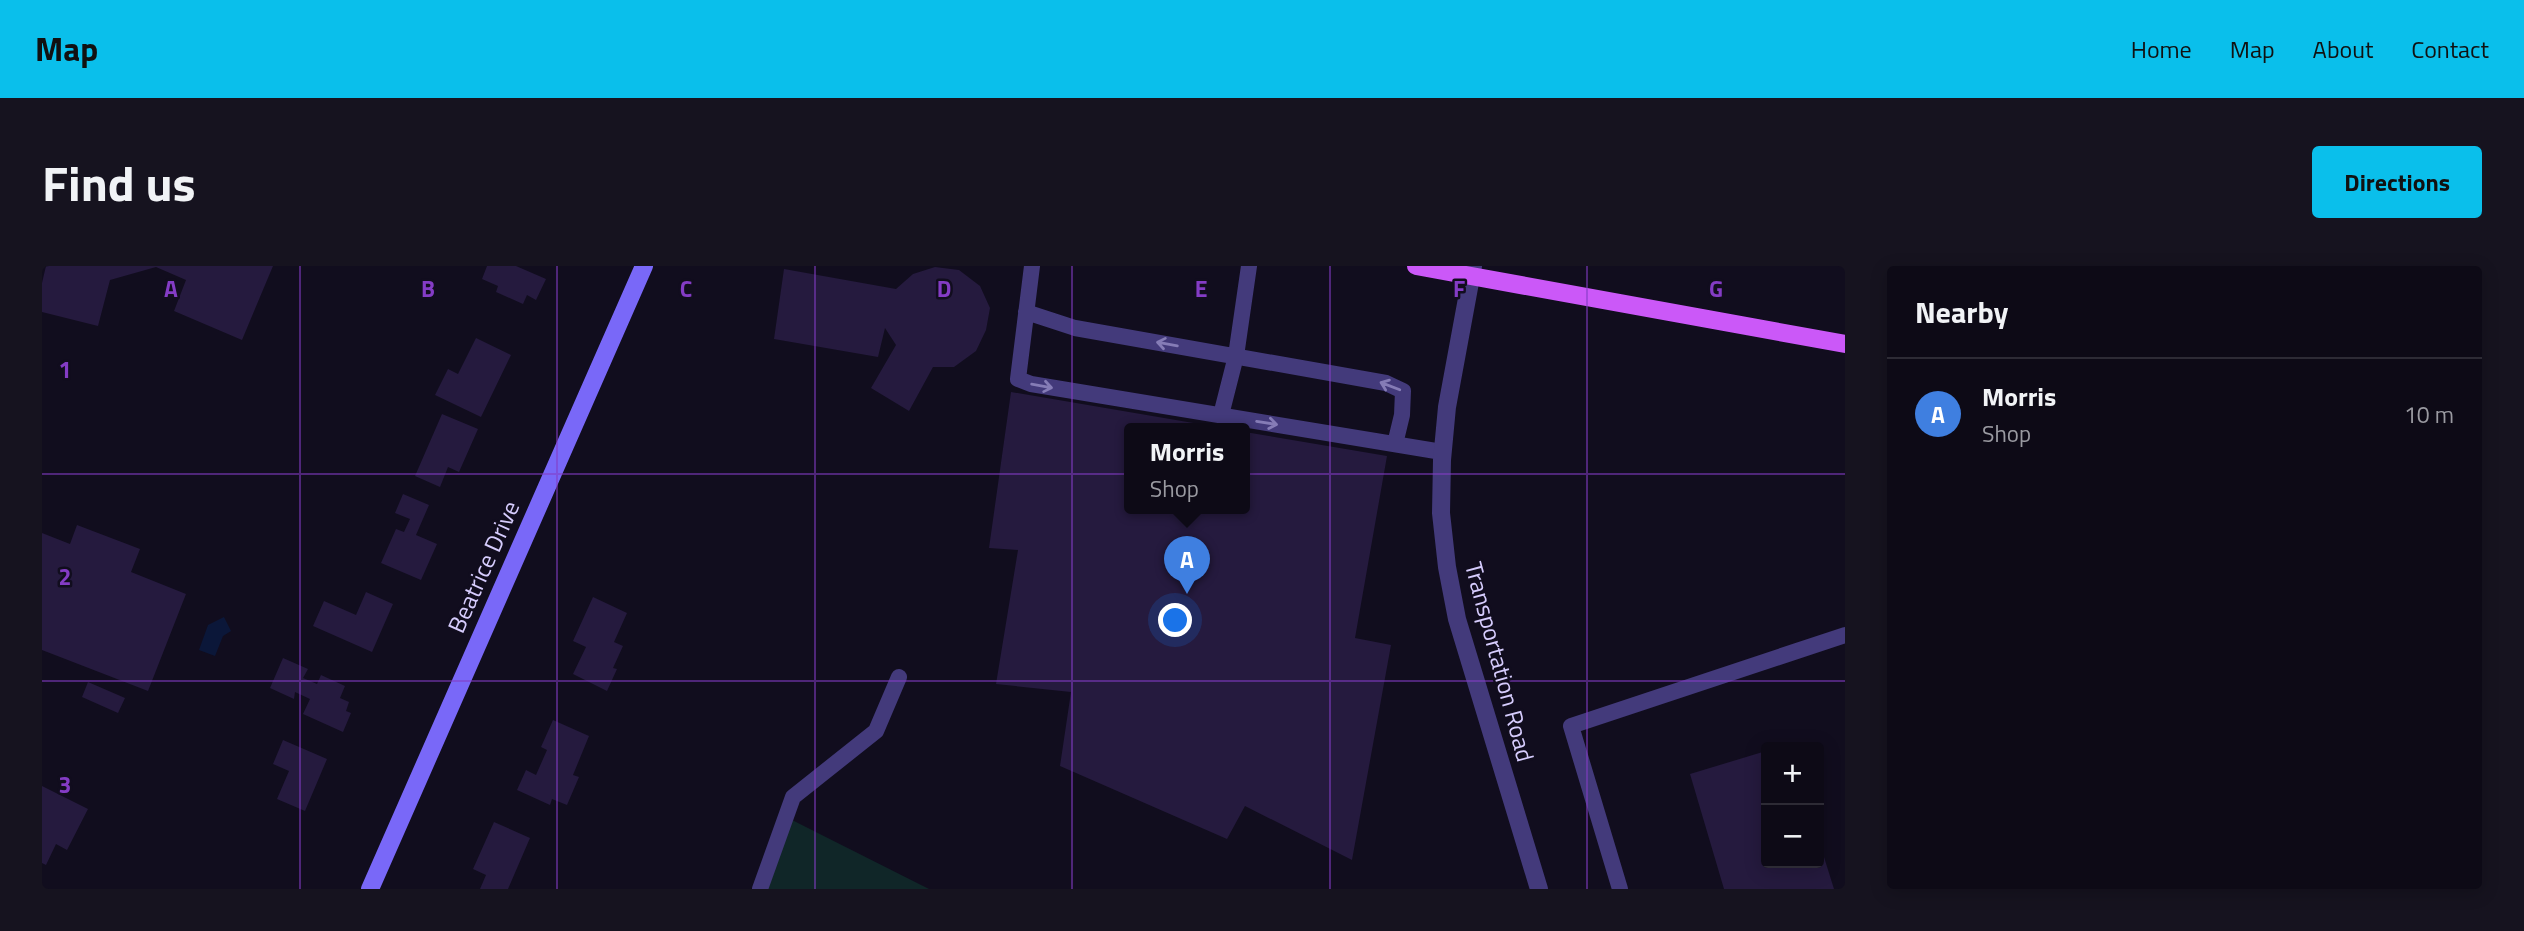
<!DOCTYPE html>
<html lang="en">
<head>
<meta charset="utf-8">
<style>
  :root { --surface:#0d0a16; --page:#16131f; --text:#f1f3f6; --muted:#9a9aa1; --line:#2d2b35; --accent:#0abfeb }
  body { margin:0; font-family:"Titillium Web",sans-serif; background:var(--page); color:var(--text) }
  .controls { position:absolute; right:21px; bottom:21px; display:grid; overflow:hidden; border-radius:7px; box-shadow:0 4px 18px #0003 }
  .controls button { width:63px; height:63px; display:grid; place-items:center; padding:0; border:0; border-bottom:2px solid var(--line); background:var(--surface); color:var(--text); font:35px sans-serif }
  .you { position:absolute; left:1134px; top:355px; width:24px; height:24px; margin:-18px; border:5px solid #fff; border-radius:50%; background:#1a73e8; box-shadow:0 0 0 10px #1a73e833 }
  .badge { display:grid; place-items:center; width:46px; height:46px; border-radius:50%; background:var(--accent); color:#fff; font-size:23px; font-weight:700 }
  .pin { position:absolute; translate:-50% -58px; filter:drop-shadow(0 2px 4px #0008) }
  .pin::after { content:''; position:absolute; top:37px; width:24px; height:21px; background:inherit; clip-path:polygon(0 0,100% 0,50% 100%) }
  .popup { position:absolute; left:1082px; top:157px; width:126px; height:91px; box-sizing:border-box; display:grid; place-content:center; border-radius:7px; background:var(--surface); filter:drop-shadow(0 2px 5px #0005); font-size:23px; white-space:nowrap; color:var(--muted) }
  .popup b { font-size:26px; color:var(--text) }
  .popup::after { content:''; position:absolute; left:50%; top:100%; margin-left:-14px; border:14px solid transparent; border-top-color:var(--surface) }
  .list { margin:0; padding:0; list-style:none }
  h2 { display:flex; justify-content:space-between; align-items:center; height:91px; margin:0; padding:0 28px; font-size:30px }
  h2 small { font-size:23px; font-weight:400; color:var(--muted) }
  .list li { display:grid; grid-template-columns:46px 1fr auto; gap:21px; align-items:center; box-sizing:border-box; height:112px; padding:0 28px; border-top:2px solid var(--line) }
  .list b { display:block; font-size:26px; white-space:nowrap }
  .list p { margin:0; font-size:23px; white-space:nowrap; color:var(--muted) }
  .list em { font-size:23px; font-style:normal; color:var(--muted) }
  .map { position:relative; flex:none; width:1803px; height:623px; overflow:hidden; border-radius:7px }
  header { display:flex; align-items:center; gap:42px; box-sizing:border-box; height:98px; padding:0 35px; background:var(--accent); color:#111 }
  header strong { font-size:33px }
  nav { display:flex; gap:38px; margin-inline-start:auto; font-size:24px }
  .intro { display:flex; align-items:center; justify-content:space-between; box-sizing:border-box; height:168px; padding:0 42px }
  h1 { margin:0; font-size:49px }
  .button { padding:18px 32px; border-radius:7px; background:var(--accent); color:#111; font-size:24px; font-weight:700 }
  main { display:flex; gap:42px; padding:0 42px }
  aside { flex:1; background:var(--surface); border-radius:7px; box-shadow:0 4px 18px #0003 }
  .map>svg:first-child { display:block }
  .green { fill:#102628 }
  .water { fill:#0b1739 }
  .building { fill:#251a3e }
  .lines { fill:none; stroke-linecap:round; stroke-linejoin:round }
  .lane { stroke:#433a7b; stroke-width:16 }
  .street { stroke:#433a7b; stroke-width:18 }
  .secondary { stroke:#7968f8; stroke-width:18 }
  .primary { stroke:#cb58f8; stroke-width:18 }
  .oneway { stroke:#857cb6 }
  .grid { fill:none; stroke:#843cc5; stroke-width:2; stroke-opacity:0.55 }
  .labels { text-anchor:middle; stroke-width:5; stroke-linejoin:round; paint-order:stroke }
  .street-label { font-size:24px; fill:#d6ccfd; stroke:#110d1e }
  .grid-label { font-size:23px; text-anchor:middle; font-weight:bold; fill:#843cc5; stroke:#110d1e; stroke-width:5; stroke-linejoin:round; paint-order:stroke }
</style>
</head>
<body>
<header>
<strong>Map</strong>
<nav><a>Home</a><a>Map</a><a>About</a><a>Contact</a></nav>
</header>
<div class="intro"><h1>Find us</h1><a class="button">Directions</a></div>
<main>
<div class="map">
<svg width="1803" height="623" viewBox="0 0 1803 623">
  <rect width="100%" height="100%" fill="#110d1e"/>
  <path class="green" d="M 750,554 L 887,623 L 726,623 Z"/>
  <path class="water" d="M 182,351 L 189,365 L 181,370 L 173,390 L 157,384 L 166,359 Z"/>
  <path class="building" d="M 4,0 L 231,0 L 200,74 L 132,45 L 144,14 L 114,1 L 68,14 L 56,60 L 0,46 L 0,17 Z
    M 445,0 L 474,0 L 504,13 L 494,34 L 485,29 L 481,38 L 454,26 L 456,20 L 440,13 Z
    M 893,1 L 917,4 L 938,20 L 948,42 L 944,64 L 934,85 L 912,101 L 891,101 L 867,145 L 829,122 L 854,79 L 843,62 L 836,91 L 732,73 L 742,3 L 854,23 L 871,8 Z
    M 434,72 L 469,89 L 439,151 L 393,129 L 406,103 L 416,108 Z
    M 969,126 L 1169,160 L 1087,162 L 1087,242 L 1203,242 L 1203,166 L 1345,190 L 1313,372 L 1349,379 L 1310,594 L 1203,540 L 1185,573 L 1018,500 L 1029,426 L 954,418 L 976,284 L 947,282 Z
    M 400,148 L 436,163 L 417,206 L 406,201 L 398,221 L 373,210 Z
    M 361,228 L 387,239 L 374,269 L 395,278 L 379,314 L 339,297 L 354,263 L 362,266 L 368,253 L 353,247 Z
    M 35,259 L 98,283 L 89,306 L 144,328 L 106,425 L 0,384 L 0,267 L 28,278 Z
    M 324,326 L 351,338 L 330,386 L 271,360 L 282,335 L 314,349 Z
    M 551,331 L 585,347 L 572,376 L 581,380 L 571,402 L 575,403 L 565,425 L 531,408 L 544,381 L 531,375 Z
    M 241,392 L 266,403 L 261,412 L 275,418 L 279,409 L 303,420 L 298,432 L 307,436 L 304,445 L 309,447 L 301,466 L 261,448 L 268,433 L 253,426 L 252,433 L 228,422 Z
    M 46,416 L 83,432 L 76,447 L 40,431 Z
    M 511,454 L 547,470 L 531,509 L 537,511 L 525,539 L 510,533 L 508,539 L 475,524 L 484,504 L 494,509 L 505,484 L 499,481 Z
    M 241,474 L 285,493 L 263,545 L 235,533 L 247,505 L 231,498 Z
    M 1724,485 L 1724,597 L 1777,597 L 1777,575 L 1792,623 L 1682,623 L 1648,508 Z
    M 0,520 L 46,543 L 25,584 L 14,578 L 4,599 L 0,597 Z
    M 452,556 L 488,572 L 466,623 L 438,623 L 444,609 L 431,603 Z"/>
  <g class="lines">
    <path class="lane" d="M 990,0 L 976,113 L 989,118 L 1400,186
      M 984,46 L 1033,62 L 1344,117 L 1361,125 L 1360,149 L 1353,178
      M 1179,149 L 1194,90 L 1207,0
      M 718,623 L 751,531 L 834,465 L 857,411
      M 1578,623 L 1529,460 L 1803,369"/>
    <path class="street" d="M 1431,0 L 1405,141 L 1400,194 L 1399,247 L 1405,301 L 1415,353 L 1497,623"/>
    <path class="secondary" d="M 328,623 L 602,0"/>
    <path class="primary" d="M 1374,0 L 1803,78"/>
  </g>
  <defs><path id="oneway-shaft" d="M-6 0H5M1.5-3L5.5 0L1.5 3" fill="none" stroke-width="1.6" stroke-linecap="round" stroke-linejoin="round" transform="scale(1.75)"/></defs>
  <g class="oneway">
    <use href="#oneway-shaft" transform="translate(1125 78) rotate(-170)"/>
    <use href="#oneway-shaft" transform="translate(1000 120) rotate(10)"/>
    <use href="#oneway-shaft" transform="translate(1348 120) rotate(-159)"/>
    <use href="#oneway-shaft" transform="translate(1225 157) rotate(9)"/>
  </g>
  <path class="grid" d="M 258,0 L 258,623M 515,0 L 515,623M 773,0 L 773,623M 1030,0 L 1030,623M 1288,0 L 1288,623M 1545,0 L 1545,623M 0,208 L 1803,208M 0,415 L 1803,415"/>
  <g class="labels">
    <g class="street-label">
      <text transform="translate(442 301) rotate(-66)" y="8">Beatrice Drive</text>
      <text transform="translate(1457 396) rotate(75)" y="8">Transportation Road</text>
    </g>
  </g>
  <g class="grid-label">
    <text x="129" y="31">A</text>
    <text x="386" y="31">B</text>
    <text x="644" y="31">C</text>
    <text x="902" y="31">D</text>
    <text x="1159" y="31">E</text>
    <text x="1417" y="31">F</text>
    <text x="1674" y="31">G</text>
    <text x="23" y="112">1</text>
    <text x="23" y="319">2</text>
    <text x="23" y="527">3</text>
  </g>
</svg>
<div class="controls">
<button>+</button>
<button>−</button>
</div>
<div class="you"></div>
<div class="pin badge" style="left:1145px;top:328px;background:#3f7fe0">A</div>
<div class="popup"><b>Morris</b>Shop</div>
</div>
<aside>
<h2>Nearby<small></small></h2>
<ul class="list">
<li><span class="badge" style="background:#3f7fe0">A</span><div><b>Morris</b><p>Shop</p></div><em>10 m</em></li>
</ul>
</aside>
</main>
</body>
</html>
